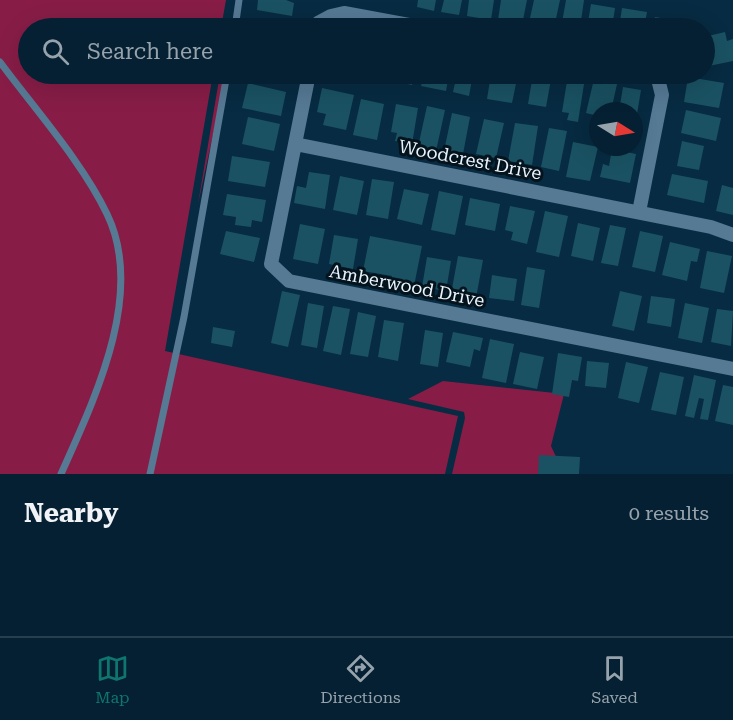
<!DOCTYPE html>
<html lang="en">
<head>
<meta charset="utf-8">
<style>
  :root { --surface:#052032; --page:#0e283a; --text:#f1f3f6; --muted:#97a3ac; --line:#263e4d; --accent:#0f766e }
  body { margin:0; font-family:"Roboto Serif",serif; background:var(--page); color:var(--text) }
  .compass { position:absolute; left:589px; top:102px; width:54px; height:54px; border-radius:50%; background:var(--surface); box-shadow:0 6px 24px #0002; rotate:101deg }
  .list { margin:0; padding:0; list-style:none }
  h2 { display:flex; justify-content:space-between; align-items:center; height:78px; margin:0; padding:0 24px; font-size:26px }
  h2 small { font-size:20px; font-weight:400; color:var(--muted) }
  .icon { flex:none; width:33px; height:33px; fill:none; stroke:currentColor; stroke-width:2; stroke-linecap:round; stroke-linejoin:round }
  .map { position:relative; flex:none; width:733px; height:474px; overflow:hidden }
  .search { position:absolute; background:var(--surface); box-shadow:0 6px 24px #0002; left:18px; right:18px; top:18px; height:66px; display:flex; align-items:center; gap:15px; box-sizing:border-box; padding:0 21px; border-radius:33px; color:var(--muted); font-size:22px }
  .sheet { height:162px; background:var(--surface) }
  nav { display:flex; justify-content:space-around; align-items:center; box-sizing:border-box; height:84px; border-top:2px solid var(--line); background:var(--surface); font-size:16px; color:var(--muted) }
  nav a { display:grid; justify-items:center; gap:3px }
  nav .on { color:var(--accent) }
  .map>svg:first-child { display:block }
  .green { fill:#871d47 }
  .building { fill:#1a5263 }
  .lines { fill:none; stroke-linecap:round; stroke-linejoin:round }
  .lane { stroke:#567994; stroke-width:7 }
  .street { stroke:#567994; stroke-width:14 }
  .labels { text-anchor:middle; stroke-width:6; stroke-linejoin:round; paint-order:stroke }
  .street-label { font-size:18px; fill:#e9f4fd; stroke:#05131d }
</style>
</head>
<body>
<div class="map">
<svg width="733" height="474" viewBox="0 0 733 474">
  <rect width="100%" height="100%" fill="#072b42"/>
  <path class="green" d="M 0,0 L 226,0 L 221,28 L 28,28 L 28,74 L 213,74 L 165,351 L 458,416 L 445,474 L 0,474 Z
    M 220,74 L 226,74 L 198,204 Z
    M 443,381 L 564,394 L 551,446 L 564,474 L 452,474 L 465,418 L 464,412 L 408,399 Z"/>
  <path class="building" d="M 258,0 L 286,0 L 294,3 L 292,16 L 257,10 Z
    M 418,0 L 436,0 L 434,11 L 417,7 Z
    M 444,0 L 462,0 L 459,15 L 441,12 Z
    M 469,0 L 494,0 L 491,20 L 467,16 Z
    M 501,0 L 527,0 L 522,25 L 498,20 Z
    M 534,0 L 560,0 L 554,28 L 528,27 Z
    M 566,0 L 584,0 L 580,28 L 561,28 Z
    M 591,4 L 615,8 L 612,28 L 587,28 Z
    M 622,8 L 647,12 L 644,28 L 619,28 Z
    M 655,17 L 678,21 L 677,28 L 653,28 Z
    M 265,22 L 289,28 L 264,28 Z
    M 725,32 L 727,41 L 733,39 L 733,61 L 704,67 L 704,37 Z
    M 252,74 L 286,74 L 285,83 L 251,78 Z
    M 390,74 L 414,74 L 412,85 L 388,80 Z
    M 424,74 L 449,74 L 446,91 L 421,86 Z
    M 457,74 L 473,74 L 469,96 L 453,92 Z
    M 491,74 L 518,74 L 512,103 L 487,99 Z
    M 533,74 L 552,74 L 546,107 L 528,104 Z
    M 568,75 L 585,78 L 578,122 L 567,120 L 569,113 L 562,112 Z
    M 688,77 L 724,83 L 719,108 L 684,102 Z
    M 594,79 L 617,84 L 611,111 L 598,111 L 598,116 L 586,113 Z
    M 248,83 L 286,92 L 281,116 L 242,108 Z
    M 623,87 L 641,90 L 635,126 L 634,111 L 619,111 Z
    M 322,88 L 354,95 L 346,130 L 323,125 L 326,114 L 317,112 Z
    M 361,99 L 384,104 L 377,140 L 353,135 Z
    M 396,104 L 418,108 L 412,144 L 395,141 L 397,133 L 391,132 Z
    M 427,106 L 445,110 L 436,151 L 418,147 Z
    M 686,110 L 721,118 L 716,141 L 681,133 Z
    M 452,113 L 470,117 L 463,154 L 444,151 Z
    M 248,117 L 280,124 L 274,151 L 242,144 Z
    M 484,119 L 504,123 L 496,158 L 476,154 Z
    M 515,123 L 538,126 L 532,165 L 508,161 Z
    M 549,128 L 567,131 L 559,171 L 541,167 Z
    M 682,141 L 704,146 L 699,170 L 677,166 Z
    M 573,142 L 598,147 L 590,181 L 566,177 Z
    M 612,149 L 636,154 L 630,183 L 600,177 L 603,164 L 609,166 Z
    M 232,156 L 270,162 L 265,187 L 228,181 Z
    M 309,172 L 330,175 L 325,209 L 294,203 L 297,186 L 306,188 Z
    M 672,174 L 708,181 L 704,203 L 667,195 Z
    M 340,176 L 364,181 L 357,215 L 333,210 Z
    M 372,179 L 394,182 L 388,219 L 366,215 Z
    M 722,185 L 733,188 L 733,215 L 716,211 Z
    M 404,189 L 429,194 L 422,225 L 397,219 Z
    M 439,191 L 463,196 L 455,235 L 431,230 Z
    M 227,194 L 266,200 L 262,222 L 252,220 L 251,227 L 235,225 L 236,217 L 223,215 Z
    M 470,198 L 500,204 L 495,231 L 465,225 Z
    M 510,206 L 535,211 L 527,244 L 511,240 L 513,232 L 505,230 Z
    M 545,211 L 568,216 L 559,257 L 536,252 Z
    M 578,223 L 600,228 L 593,261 L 571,256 Z
    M 300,224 L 325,229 L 318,264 L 293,259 Z
    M 610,225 L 626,228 L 618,266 L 601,263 Z
    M 226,231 L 260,238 L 254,262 L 220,254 Z
    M 640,231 L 663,236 L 655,272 L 632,267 Z
    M 334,235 L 358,239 L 353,269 L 329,264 Z
    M 370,236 L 422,246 L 414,286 L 391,281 L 392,276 L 363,271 Z
    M 670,242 L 700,249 L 697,262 L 691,261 L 687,281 L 662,275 Z
    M 707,251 L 732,256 L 724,293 L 700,288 Z
    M 458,256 L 483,260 L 476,298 L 451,294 Z
    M 427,257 L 451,261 L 446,291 L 422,287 Z
    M 527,267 L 545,270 L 539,308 L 521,305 Z
    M 492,275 L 517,279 L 514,301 L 489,298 Z
    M 282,291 L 300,295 L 288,347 L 271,343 Z
    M 620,291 L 642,296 L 634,331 L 612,326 Z
    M 651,296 L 675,299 L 671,327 L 647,323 Z
    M 308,303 L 324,306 L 317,348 L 301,345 Z
    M 685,303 L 709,308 L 702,343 L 678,338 Z
    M 333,306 L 350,309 L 341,355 L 323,351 Z
    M 717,309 L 733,311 L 731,346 L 711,342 Z
    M 358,312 L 376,316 L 368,357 L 350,354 Z
    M 384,320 L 404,323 L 398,361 L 378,357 Z
    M 213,327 L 235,331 L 232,347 L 211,343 Z
    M 425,330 L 443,333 L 438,367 L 420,364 Z
    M 453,332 L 483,338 L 480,351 L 474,349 L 470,367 L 446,362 Z
    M 490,339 L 514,344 L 506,383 L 482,378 Z
    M 520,352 L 544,357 L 537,389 L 513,384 Z
    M 558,353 L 582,357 L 578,381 L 572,380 L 569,397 L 552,394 Z
    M 587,361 L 609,363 L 606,388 L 585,386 Z
    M 626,362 L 648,367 L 639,403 L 618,398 Z
    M 660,372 L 684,377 L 676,415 L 651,410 Z
    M 694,375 L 716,380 L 708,420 L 700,419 L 704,399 L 699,398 L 694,418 L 685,416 Z
    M 723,385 L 733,387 L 733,425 L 715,421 Z
    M 539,455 L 580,457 L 579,474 L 538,474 Z"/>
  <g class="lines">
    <path class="lane" d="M 235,28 L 239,0
      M 0,62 C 34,108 83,163 107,214 C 146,294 94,400 61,474
      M 150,474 L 184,317 L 227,74"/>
    <path class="street" d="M 317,28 L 318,23 L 331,16 L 344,13 L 425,28
      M 309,74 L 271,264 L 289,281 L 733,369
      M 295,144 L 711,227 L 733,235
      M 639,212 L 662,95 L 658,79 L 648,74"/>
  </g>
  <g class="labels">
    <g class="street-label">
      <text transform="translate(470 160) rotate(11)" y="6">Woodcrest Drive</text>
      <text transform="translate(407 286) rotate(11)" y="6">Amberwood Drive</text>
    </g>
  </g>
</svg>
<svg class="compass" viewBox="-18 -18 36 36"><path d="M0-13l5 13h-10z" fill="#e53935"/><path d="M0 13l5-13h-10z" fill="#97a3ac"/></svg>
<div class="search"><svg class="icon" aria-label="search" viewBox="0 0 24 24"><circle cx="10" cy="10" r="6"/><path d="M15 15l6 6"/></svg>Search here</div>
</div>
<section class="sheet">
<h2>Nearby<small>0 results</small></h2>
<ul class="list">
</ul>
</section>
<nav>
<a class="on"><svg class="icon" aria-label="map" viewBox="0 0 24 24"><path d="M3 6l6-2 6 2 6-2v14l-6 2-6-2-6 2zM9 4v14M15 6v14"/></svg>Map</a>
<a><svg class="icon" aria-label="directions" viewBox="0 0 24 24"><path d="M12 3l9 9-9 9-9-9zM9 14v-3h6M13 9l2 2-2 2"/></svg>Directions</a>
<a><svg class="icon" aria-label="saved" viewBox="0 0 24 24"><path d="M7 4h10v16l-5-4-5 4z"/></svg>Saved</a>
</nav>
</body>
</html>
